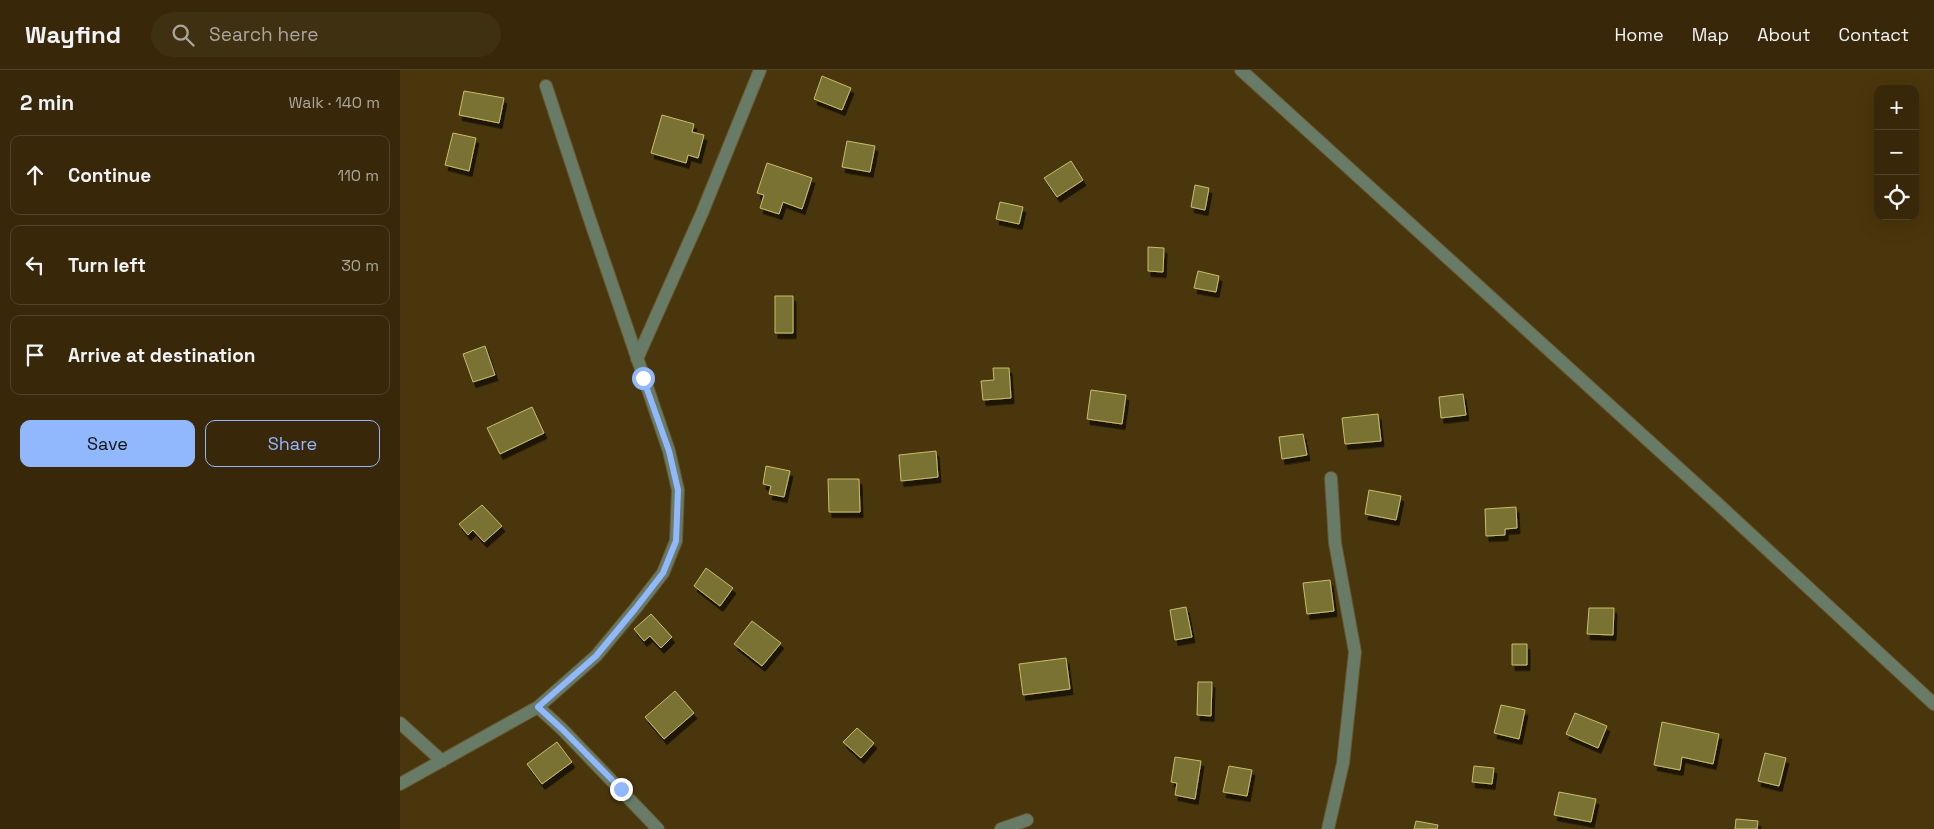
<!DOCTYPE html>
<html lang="en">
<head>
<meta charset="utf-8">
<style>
  :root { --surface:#382809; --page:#3f3012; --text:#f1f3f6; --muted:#aba69c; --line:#52442a; --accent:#91b8fd }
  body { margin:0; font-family:"Space Grotesk",sans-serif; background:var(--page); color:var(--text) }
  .controls { position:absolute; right:15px; top:15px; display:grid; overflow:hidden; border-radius:10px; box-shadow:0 5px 20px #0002 }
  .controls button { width:45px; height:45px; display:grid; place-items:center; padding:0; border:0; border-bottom:1px solid var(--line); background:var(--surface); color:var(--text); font:25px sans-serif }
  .stop { position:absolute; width:15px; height:15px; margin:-11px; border:4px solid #91b8fd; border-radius:50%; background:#fff }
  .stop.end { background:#91b8fd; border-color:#fff; box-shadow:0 1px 5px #0008 }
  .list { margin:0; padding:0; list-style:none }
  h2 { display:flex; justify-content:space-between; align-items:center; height:65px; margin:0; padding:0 20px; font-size:21px }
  h2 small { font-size:16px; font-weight:400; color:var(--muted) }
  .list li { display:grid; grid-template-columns:32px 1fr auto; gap:15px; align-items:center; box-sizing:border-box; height:80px; margin:0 10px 10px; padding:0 10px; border:1px solid var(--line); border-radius:10px }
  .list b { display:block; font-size:19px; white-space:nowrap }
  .list em { font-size:16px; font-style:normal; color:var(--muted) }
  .actions { display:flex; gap:10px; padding:15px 20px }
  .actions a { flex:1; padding:11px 0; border:1px solid var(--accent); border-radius:10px; text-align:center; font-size:18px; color:var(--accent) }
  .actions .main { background:var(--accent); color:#111 }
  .icon { flex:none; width:28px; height:28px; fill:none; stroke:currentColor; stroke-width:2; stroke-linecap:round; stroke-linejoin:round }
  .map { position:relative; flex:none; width:1534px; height:759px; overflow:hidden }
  header { display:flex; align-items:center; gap:30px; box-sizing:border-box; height:70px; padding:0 25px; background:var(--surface); border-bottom:1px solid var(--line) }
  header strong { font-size:24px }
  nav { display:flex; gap:28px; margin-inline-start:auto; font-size:18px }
  .search { width:350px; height:45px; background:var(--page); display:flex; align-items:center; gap:12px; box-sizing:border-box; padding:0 18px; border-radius:28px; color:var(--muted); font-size:19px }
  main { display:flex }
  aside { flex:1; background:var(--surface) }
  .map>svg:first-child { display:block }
  .building { fill:#7a7232; stroke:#c9bd6a; filter:url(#shadow) }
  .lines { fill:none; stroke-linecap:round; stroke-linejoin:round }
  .minor-casing { stroke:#69552c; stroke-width:14 }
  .minor { stroke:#687b66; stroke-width:12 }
  .route { stroke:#91b8fd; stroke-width:6 }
</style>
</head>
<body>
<header>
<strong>Wayfind</strong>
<div class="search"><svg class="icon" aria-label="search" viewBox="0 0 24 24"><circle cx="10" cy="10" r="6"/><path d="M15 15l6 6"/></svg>Search here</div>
<nav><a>Home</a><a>Map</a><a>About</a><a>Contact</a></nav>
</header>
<main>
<aside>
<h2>2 min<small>Walk · 140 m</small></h2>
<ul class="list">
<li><svg class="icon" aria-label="ahead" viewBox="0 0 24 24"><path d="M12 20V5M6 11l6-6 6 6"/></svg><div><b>Continue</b></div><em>110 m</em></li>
<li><svg class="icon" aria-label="left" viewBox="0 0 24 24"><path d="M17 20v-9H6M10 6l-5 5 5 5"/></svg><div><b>Turn left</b></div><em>30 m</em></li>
<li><svg class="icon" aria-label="arrive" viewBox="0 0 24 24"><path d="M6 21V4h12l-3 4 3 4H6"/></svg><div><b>Arrive at destination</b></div></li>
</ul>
<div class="actions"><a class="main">Save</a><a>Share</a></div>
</aside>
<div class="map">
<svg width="1534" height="759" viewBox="0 0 1534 759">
  <defs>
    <filter id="shadow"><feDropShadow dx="3" dy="5.5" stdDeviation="0" flood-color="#0009"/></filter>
  </defs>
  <rect width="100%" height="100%" fill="#4a360c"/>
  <path class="building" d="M 422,6 L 451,18 L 442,40 L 414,29 Z
    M 64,21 L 104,28 L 99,53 L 59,45 Z
    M 262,45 L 294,54 L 292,62 L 304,65 L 298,88 L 288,85 L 286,93 L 251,83 Z
    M 53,63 L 76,68 L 69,101 L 45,95 Z
    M 447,71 L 475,76 L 470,102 L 442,97 Z
    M 671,91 L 683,110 L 657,127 L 644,108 Z
    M 367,93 L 412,108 L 402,139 L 383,132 L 379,144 L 360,138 L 364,125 L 357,123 Z
    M 795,115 L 809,118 L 805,140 L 791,137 Z
    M 600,132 L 623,137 L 619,154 L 596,149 Z
    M 748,177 L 764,178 L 763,202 L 748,201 Z
    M 798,201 L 819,206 L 816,222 L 794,218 Z
    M 375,226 L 393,226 L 393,263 L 375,263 Z
    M 85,276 L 95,305 L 73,312 L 63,284 Z
    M 593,298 L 609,298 L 611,328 L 583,330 L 581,311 L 594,310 Z
    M 691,320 L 726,325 L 722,354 L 687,349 Z
    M 1063,324 L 1066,345 L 1041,348 L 1039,327 Z
    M 132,337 L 144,363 L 100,384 L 87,358 Z
    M 978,344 L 981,371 L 945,374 L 942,348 Z
    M 903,364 L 907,385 L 882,389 L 879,367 Z
    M 536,381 L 538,407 L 501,411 L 499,385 Z
    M 366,396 L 390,401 L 384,427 L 369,424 L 371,416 L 363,414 Z
    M 428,409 L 459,409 L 460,442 L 429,442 Z
    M 969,420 L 1001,426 L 996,450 L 965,444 Z
    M 82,435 L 102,456 L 84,472 L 73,460 L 68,465 L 59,454 Z
    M 1116,437 L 1117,458 L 1105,459 L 1105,465 L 1086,466 L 1085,439 Z
    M 306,498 L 333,518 L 320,536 L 294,516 Z
    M 930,510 L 934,541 L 907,544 L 903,513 Z
    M 786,537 L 792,567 L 775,570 L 770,540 Z
    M 1189,538 L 1214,538 L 1213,565 L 1187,564 Z
    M 251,544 L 272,567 L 261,578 L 250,566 L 244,571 L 234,559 Z
    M 352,551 L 381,573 L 362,596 L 334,574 Z
    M 1112,574 L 1127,574 L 1127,595 L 1112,595 Z
    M 666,588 L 670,619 L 623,625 L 619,594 Z
    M 798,612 L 812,612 L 811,646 L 797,645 Z
    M 275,621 L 294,643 L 264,669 L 245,647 Z
    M 1101,635 L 1125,640 L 1119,669 L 1094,663 Z
    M 1175,643 L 1207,656 L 1198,678 L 1166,664 Z
    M 1262,652 L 1319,664 L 1313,694 L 1282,687 L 1280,700 L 1254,695 Z
    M 457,658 L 474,673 L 461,688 L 443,672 Z
    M 157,672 L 172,692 L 142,714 L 127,694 Z
    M 1365,683 L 1386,688 L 1379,716 L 1358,711 Z
    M 775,687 L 801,691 L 795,729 L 775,725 L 777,713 L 771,712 Z
    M 829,696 L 852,700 L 847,726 L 823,722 Z
    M 1074,696 L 1094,698 L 1092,714 L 1072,712 Z
    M 1159,722 L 1196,729 L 1191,752 L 1154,745 Z
    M 1336,749 L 1358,751 L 1357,759 L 1335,759 Z
    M 1016,751 L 1038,755 L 1037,759 L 1014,759 Z"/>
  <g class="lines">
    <g class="minor-casing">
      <path id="minor" d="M 841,0 L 1317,433 L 1534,634
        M 237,289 L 302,143 L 360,0
        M 138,637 L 162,659 L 258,759
        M 0,653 L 42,691
        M 0,714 L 138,637 L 196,586 L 235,539 L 263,503 L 276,471 L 278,420 L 269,381 L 189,147 L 146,16
        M 601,759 L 627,750
        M 928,759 L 943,693 L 955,582 L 935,473 L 931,408"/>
    </g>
    <use href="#minor" class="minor"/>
  </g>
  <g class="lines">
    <path class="route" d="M 221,719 L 162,659 L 138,637 L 196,586 L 235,539 L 263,503 L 276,471 L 278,420 L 269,381 L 243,308"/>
  </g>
</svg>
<div class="controls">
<button>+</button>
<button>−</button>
<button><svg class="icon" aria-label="locate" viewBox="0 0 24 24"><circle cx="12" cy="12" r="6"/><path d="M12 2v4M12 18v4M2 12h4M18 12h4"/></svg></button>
</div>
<div class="stop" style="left:243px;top:308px"></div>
<div class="stop end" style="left:221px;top:719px"></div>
</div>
</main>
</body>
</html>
